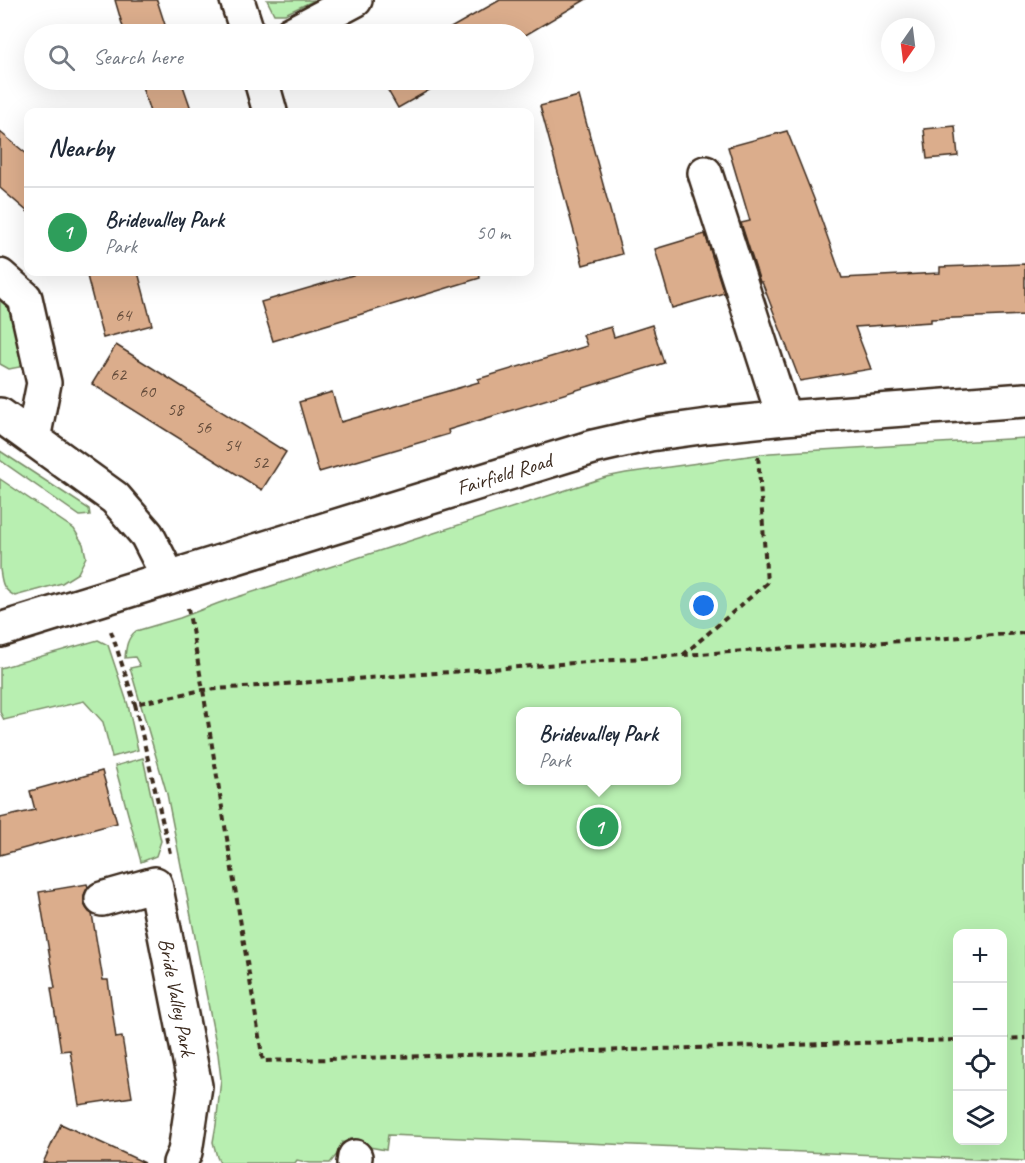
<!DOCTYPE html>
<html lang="en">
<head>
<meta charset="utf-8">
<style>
  :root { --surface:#fff; --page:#f6f6f7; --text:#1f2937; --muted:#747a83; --line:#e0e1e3; --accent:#d93025 }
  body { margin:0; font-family:Caveat,sans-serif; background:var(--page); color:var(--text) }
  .controls { position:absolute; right:18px; bottom:18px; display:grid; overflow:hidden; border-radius:12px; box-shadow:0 6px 24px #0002 }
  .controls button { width:54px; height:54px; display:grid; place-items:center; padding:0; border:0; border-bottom:2px solid var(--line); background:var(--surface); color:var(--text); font:30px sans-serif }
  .compass { position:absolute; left:881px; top:18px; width:54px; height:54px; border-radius:50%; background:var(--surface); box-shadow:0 6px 24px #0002; rotate:194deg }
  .you { position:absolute; left:704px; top:606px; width:21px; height:21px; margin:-15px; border:4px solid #fff; border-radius:50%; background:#1a73e8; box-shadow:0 0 0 9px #1a73e833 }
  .badge { display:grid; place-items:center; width:39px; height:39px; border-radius:50%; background:var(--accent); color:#fff; font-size:20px; font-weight:700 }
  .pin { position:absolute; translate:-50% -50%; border:3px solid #fff; box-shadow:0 2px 6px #0006 }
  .popup { position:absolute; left:516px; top:707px; width:165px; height:78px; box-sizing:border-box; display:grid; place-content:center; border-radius:12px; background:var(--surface); filter:drop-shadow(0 2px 4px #0005); font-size:20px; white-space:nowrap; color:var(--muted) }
  .popup b { font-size:22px; color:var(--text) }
  .popup::after { content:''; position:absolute; left:50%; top:100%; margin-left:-12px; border:12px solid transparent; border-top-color:var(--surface) }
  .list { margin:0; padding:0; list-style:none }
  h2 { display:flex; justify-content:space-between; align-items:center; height:78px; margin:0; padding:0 24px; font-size:26px }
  h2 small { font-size:20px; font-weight:400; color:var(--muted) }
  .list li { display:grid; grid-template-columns:39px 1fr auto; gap:18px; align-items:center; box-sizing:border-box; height:90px; padding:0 24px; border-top:2px solid var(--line) }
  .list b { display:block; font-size:22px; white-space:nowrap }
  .list p { margin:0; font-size:20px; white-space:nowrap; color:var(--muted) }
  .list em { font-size:20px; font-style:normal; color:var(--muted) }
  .icon { flex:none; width:33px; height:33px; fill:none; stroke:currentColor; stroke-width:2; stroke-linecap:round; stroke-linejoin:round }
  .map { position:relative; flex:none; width:1025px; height:1163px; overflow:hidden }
  .search { position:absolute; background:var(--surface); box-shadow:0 6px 24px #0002; left:24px; top:24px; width:510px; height:66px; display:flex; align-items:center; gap:15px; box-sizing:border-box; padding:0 21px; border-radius:33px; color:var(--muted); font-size:22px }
  .panel { position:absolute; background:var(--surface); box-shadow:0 6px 24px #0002; left:24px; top:108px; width:510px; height:168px; border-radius:12px }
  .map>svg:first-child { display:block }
  .green { fill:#b8efb1; stroke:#7a8c68; stroke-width:1.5; fill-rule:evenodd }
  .building { fill:#dbad8c; stroke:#3b2a1e; stroke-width:1.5 }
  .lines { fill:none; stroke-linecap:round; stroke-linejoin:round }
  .minor-casing { stroke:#3b2a1e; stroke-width:38 }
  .path { stroke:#3b2a1e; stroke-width:4; stroke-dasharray:6 4.5; stroke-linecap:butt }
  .minor { stroke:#fff; stroke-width:33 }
  .labels { text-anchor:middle; stroke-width:4.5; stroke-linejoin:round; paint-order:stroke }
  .number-label { font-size:18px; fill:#634b3a }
  .street-label { font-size:21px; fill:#3b2a1e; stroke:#fff }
</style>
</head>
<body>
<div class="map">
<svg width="1025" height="1163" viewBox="0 0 1025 1163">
  <rect width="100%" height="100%" fill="#fff"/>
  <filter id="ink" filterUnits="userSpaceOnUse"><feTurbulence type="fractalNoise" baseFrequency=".0167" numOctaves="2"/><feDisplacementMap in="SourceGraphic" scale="12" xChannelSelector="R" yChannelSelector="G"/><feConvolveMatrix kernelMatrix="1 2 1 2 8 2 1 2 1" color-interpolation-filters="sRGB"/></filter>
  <g filter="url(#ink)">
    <path class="green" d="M 267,0 L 315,0 L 285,14 L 274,14 Z
      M 3,298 L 9,299 L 25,366 L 9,369 L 0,364 L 0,301 Z
      M 1025,438 L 1025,1161 L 388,1135 L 386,1150 L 342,1142 L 338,1153 L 330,1163 L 310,1163 L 297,1160 L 295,1163 L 220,1163 L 217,1157 L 213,1142 L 216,1125 L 221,1079 L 218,1054 L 167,794 L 130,668 L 140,666 L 135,657 L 125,658 C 126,647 127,638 136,631 L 180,618 L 219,603 L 606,477 L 626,473 L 770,453 ZM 521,712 L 677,712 L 677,780 L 521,780 ZM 958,934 L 1002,934 L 1002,1140 L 958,1140 Z
      M 0,451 L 89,509 L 90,515 L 80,516 L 0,460 Z
      M 0,479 L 74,529 L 83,544 L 86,557 L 78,573 L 62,583 L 15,596 C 2,589 2,583 0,569 Z
      M 98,640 L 108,645 L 128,705 L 138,750 L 112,757 L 103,722 L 84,701 L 4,720 L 0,712 L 0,668 Z
      M 143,758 L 161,841 L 156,856 L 141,862 L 115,766 Z"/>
    <path class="building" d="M 115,0 L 157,0 L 168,34 L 125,34 Z
      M 500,0 L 585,0 L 524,36 L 524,34 L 440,34 Z
      M 140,80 L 181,80 L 192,112 L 150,112 Z
      M 382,80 L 447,80 L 398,108 Z
      M 579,96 L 622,254 L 583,265 L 540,106 Z
      M 955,126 L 958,156 L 927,159 L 924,129 Z
      M 787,131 L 814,199 L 842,278 L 940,273 L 940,267 L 1025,264 L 1025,315 L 931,319 L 931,322 L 855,327 L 871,369 L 800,381 L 762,282 L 760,282 L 741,223 L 750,221 L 728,147 Z
      M 0,132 L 28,155 L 28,212 L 0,188 Z
      M 705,234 L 724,293 L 672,308 L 655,249 Z
      M 86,272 L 138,272 L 152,325 L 103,338 Z
      M 363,272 L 479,272 L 480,278 L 273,341 L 261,302 Z
      M 652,325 L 664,363 L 448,430 L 449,434 L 319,472 L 299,402 L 332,392 L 341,422 L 479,382 L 478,379 L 587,346 L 583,335 L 611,327 L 614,337 Z
      M 116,345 L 286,452 L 262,490 L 92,384 Z
      M 102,771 L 117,823 L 0,855 L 0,818 L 35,810 L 30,791 Z
      M 87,884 L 88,887 L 84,895 L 84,904 L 89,912 L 92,914 L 103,980 L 108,980 L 116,1038 L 122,1037 L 132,1097 L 79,1105 L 70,1050 L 61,1051 L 51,988 L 55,988 L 39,892 Z
      M 61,1124 L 145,1163 L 43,1163 Z"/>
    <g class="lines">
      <g class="minor-casing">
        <path id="minor" d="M 237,0 L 248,34
          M 291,34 L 355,0
          M 261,80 L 270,112
          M 705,173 L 784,418
          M 0,276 L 25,298 L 44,383 L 33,439
          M 0,415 L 115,498 L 147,535 L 169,578
          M 0,630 L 593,447 L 650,434 L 708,426 L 784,418 L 1025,400
          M 102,899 L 155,884 L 195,1086 L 185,1152 L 180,1163
          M 354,1163 L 355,1157"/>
      </g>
      <path class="path" d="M 188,608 L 203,690 L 263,1061 L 958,1040
        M 111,631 L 135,704
        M 683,655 L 767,583 L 758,455
        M 170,853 L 135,704 L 203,690 L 683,655 L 1025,633
        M 1002,1039 L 1025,1038"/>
      <use href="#minor" class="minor"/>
    </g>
  </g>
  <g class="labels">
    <g class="number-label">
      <text x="123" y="321">64</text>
      <text x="118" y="380">62</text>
      <text x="147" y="397">60</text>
      <text x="175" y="415">58</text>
      <text x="203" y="433">56</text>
      <text x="232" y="451">54</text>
      <text x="260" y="468">52</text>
    </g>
    <g class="street-label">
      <text transform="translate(504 474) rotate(-17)" y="7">Fairfield Road</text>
      <text transform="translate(177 997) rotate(79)" y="7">Bride Valley Park</text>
    </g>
  </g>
</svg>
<div class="controls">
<button>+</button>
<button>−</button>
<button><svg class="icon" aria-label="locate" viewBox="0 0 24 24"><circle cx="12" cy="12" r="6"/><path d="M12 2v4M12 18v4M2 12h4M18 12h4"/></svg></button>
<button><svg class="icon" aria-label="layers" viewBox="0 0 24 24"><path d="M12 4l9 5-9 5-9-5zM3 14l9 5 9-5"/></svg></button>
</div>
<svg class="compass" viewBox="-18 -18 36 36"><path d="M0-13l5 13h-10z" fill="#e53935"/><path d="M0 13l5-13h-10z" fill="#747a83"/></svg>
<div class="you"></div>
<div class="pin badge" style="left:599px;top:827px;background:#2e9e5b">1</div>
<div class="popup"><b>Bridevalley Park</b>Park</div>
<div class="search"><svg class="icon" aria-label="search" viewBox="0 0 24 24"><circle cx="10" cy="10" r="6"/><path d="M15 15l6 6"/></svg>Search here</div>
<section class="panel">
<h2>Nearby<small></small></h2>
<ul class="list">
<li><span class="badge" style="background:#2e9e5b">1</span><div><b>Bridevalley Park</b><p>Park</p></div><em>50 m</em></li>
</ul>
</section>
</div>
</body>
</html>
